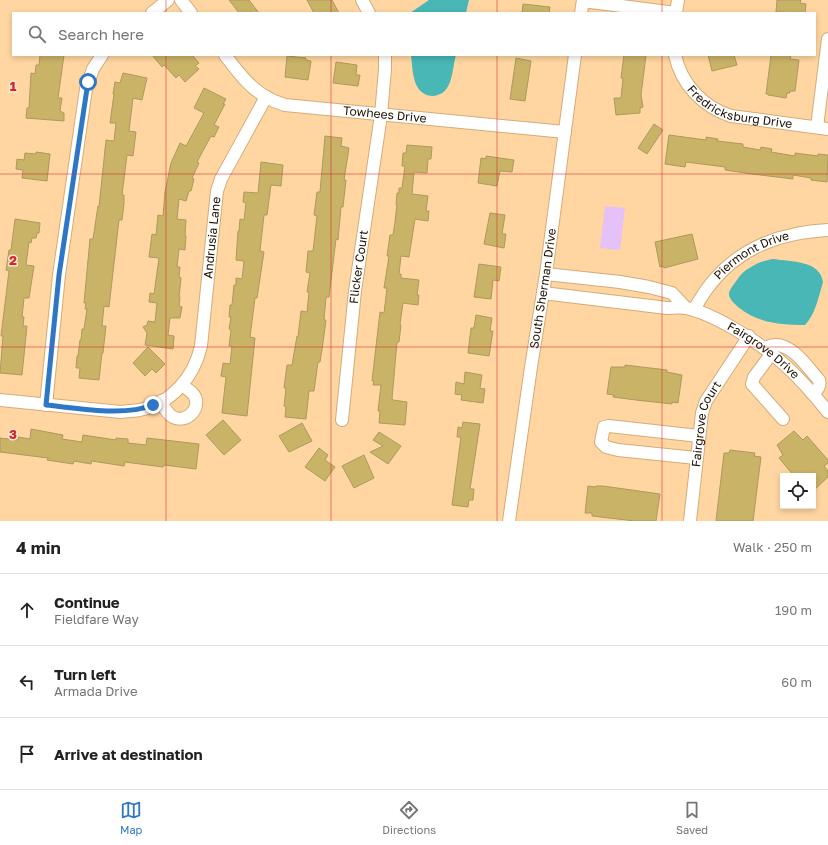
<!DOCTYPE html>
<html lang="en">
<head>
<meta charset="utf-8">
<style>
  :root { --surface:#fff; --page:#f6f6f6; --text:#222; --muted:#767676; --line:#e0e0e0; --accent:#2e77c7 }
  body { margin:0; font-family:"Golos Text",sans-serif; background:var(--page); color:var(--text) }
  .controls { position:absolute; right:12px; bottom:12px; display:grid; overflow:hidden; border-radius:0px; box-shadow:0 2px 6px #0003 }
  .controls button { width:36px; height:36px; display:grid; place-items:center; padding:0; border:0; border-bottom:1px solid var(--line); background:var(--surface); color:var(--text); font:20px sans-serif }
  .stop { position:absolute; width:12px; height:12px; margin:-9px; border:3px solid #2e77c7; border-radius:50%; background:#fff }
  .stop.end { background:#2e77c7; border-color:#fff; box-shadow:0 1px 4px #0008 }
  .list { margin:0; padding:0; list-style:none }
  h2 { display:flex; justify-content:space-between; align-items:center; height:52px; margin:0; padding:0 16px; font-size:17px }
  h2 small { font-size:13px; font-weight:400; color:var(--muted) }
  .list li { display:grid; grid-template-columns:26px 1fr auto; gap:12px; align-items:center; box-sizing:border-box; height:72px; padding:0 16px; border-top:1px solid var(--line) }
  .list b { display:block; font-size:15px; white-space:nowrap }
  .list p { margin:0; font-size:13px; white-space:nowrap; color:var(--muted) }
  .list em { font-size:13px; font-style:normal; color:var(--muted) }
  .icon { flex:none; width:22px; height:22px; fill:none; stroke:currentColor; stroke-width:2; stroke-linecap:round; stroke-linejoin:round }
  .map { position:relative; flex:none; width:828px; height:521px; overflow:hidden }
  .search { position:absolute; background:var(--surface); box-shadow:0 2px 6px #0003; left:12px; right:12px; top:12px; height:44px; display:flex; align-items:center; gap:10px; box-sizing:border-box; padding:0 14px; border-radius:0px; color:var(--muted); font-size:15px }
  .sheet { height:268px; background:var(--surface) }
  nav { display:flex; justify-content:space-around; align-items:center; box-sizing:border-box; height:56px; border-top:1px solid var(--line); background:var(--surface); font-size:11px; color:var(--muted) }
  nav a { display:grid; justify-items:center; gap:2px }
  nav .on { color:var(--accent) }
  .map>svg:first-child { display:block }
  .green { fill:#e4c1f6 }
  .water { fill:#48b7b6 }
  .building { fill:#c9b367; stroke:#ac9a5e }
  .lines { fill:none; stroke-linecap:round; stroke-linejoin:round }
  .minor-casing { stroke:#d3ac78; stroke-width:14 }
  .minor { stroke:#fff; stroke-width:12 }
  .route { stroke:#2e77c7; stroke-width:5 }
  .grid { fill:none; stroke:#d62828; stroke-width:1; stroke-opacity:0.55 }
  .labels { text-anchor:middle; stroke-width:3; stroke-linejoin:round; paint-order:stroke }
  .street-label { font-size:12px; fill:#1d0f00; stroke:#f8e8d3 }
  .grid-label { font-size:13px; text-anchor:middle; font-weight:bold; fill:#d62828; stroke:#f8e8d3; stroke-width:3; stroke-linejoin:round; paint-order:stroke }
</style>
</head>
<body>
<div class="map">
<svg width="828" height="521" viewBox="0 0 828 521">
  <rect width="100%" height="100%" fill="#ffd6a1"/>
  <path class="green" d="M 605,206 L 625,208 L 620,250 L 600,248 Z"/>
  <path class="water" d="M 429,0 L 469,0 L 466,13 L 410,13 Z
    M 411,55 L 456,55 C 453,65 453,79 447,88 C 444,93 439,95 434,96 C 412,96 413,71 411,55 Z
    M 774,259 C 791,262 820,260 823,282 C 819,296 815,315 805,325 C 781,325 757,323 738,307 C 735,304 730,300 729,295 C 728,290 736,282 739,277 C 746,268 762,260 774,259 Z"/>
  <path class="building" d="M 229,0 L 249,0 L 259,13 L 239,13 Z
    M 307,0 L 332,0 L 339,13 L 314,13 Z
    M 777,0 L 801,0 L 800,3 L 806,4 L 805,13 L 776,12 Z
    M 523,4 L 550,7 L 549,13 L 522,13 Z
    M 40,55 L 64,55 L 58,98 L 62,98 L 60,111 L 64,113 L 64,121 L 26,118 L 27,108 L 29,108 L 31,73 L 35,74 L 36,65 L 39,65 Z
    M 152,55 L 192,55 L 199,63 L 195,66 L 199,69 L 185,82 L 179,75 L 176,78 L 164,65 L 162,67 Z
    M 624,55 L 646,55 L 641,95 L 643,107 L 640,108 L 640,113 L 616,115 L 614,98 L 621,98 L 623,78 L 621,78 Z
    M 708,55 L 734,55 L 737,65 L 712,71 Z
    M 771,55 L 791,55 L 790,59 L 799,60 L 795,91 L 790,91 L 790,93 L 787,93 L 786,98 L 768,95 L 768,94 L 766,94 Z
    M 287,56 L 306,58 L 306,60 L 311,61 L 308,80 L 285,77 Z
    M 516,58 L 531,61 L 525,101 L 510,99 Z
    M 336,62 L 357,65 L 356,75 L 360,75 L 358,86 L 333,83 Z
    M 123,73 L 147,78 L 142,100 L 133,98 L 129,131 L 136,132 L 133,156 L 127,155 L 122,195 L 124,195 L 124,204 L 122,220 L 119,220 L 109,307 L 104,306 L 102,326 L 106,326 L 103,353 L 102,353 L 99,380 L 79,378 L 80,368 L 76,368 L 77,356 L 78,356 L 80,340 L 81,340 L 82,329 L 84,329 L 87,309 L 85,309 L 86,303 L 84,303 L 90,239 L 93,239 L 98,206 L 99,207 L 106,140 L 114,141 L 116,123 L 110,123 L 114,94 L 113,94 L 115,82 L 120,83 Z
    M 204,88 L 226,99 L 223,104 L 225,104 L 214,125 L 219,127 L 214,137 L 211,136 L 197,162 L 199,163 L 192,178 L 194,179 L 191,191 L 189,191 L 186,201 L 179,199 L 177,219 L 186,220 L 185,236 L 186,236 L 185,250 L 179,249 L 177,267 L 180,267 L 179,277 L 181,278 L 179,297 L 180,297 L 179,306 L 182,307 L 180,318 L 170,318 L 168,335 L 174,336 L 173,349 L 145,345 L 147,333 L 143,327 L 147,325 L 148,321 L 155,322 L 157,303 L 149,302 L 150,293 L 154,294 L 159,258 L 149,257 L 152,234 L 156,235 L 158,215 L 163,216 L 165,192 L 171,163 L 180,143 L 186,146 L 204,113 L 194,108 Z
    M 654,124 L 663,130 L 647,154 L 638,148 Z
    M 669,135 L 706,140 L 706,137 L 718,139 L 717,141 L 743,144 L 743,147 L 760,150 L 761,147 L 772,149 L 771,152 L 795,156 L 795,153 L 818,156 L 818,154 L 828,155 L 827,182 L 811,180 L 811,178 L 793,175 L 793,179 L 752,174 L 725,170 L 725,167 L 686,162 L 685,167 L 665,164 Z
    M 325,136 L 342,138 L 341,146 L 349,148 L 344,180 L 346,180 L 343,207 L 341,207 L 338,240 L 336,239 L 329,297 L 326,297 L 324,320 L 326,320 L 322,350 L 320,362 L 318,362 L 314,391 L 309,391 L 306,419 L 285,417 L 286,407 L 284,406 L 286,388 L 284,388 L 287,365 L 292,365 L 297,336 L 298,337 L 301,311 L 307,312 L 309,292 L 307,292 L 310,273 L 306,272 L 308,251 L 313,251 L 317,216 L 314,215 L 317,192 L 320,192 Z
    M 407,145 L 432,147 L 431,159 L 428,159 L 427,173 L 414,172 L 412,194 L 428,196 L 426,211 L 429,211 L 428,221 L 415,219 L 409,257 L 401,256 L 399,274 L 401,274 L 401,278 L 419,280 L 417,295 L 419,295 L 418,305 L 403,303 L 400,324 L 401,325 L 399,342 L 397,342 L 392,399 L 393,400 L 407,402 L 405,425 L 379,423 L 380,411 L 378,411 L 381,385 L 373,385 L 374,381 L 372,381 L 380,312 L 384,313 L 387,288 L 384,288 L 389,256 L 387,256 L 390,235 L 393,235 L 394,229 L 397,205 L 396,205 L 397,193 L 399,193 L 399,188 L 402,188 L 405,166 L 402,166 L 403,153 L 406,153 Z
    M 36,152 L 50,154 L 47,181 L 22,178 L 23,170 L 16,169 L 17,159 L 24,160 L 25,153 L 36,154 Z
    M 486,156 L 514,160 L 512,172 L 500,171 L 497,186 L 478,183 L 481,158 L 486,159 Z
    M 261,162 L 283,165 L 281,186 L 271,185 L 267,215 L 264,215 L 260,251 L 264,252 L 257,298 L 255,298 L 250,337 L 255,338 L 247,416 L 222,413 L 226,377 L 221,376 L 223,363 L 230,364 L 232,346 L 229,346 L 231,330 L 229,329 L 231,317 L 229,317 L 230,305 L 232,305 L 234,285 L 236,285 L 236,278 L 242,279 L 244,261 L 236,260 L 238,231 L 239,231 L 240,219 L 244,220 L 246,203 L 243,202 L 244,192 L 258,193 Z
    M 490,213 L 505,215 L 502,234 L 506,234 L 504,248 L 484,244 Z
    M 15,219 L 40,223 L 39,233 L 37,233 L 36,238 L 32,238 L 31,243 L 29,242 L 26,265 L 34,266 L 29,298 L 24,298 L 22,317 L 24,317 L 23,326 L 27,326 L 22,375 L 0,373 L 3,336 L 1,336 L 9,271 L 6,270 L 9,250 L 11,250 Z
    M 692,234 L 698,259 L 664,268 L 663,266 L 660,267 L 655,242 Z
    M 479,264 L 501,267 L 499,281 L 493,280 L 491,299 L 474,297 Z
    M 476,315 L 492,318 L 490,331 L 493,331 L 489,356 L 468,353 L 471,328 L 474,328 Z
    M 148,347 L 165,364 L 156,373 L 152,369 L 145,376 L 133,363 Z
    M 625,365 L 667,370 L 667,372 L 682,375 L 678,403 L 672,402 L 672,404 L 636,400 L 613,397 L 614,395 L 607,394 L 611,367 L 625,367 Z
    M 465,372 L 482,375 L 480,388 L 485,389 L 483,403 L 461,400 L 462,395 L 455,394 L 456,382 L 464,384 Z
    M 223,420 L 241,440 L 224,455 L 206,435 Z
    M 463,422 L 480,424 L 470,489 L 474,489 L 473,500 L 469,500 L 468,507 L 452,505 L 461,437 L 457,437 L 458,427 L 462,428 Z
    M 302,423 L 312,441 L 289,452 L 279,436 Z
    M 31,429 L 63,435 L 62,439 L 82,442 L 83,435 L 116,440 L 116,438 L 128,439 L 128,443 L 146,445 L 147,438 L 199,444 L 196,469 L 164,465 L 163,467 L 125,462 L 124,466 L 92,461 L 91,464 L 74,461 L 73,464 L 47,460 L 48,458 L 0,452 L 0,438 L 18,440 L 18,437 L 30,439 Z
    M 794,431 L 803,440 L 807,436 L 828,460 L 828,463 L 824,466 L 828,471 L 828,477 L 813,491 L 813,476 L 794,476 L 779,458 L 783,455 L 777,445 Z
    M 379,432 L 401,446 L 388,464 L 370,452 L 383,446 L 373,440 Z
    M 319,448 L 328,455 L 325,460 L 335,467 L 325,481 L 305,467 Z
    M 730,450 L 755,453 L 754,456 L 761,457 L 753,521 L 716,521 L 724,453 L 729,453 Z
    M 364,455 L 374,478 L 354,488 L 342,466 Z
    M 588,486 L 595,487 L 596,486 L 603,486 L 660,494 L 656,521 L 635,521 L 592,516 L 592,513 L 585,513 Z"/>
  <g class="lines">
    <g class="minor-casing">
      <g id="minor">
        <path d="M 181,0 L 191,13"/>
        <path d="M 362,0 L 369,13"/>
        <path d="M 583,1 L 676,13"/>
        <path d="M 152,13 L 168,0"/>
        <path d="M 581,13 L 583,0"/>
        <path d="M 676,13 L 678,0"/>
        <path id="s1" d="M 225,55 C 238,72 250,89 270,99 C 275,102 280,103 285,105 L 565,132"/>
        <path id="s2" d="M 675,55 C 681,84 703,107 731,116 L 828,129"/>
        <path d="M 817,127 L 828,39"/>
        <path d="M 546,274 L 620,282 L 649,287 L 672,293 L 685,307"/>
        <path id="s3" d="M 543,293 L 667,308 C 673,308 680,307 686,308 C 702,311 719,320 733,328 C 774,351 799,376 828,412"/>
        <path id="s4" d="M 694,310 C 722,256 768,233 828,230"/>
        <path d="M 765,348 C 768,347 771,345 774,345 C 792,343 808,368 819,380 C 821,386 817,390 813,394"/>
        <path d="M 772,353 L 754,377 L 752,384 L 783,419"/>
        <path id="s5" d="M 0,400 L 121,412 C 127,411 134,411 140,410 C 172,403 194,377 201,346 L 217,191 L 221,179 L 266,97"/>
        <path d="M 161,401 C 163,406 166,411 170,415 C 183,426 203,410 194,395 C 191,391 185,388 182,385"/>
        <path d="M 46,405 L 59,275 L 86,89 L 93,69 L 102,55"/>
        <path id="s6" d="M 342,420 L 355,291 L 381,115 L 385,69 L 385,55"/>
        <path d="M 696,458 L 618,450 L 606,447 L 601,442 L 604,427 L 609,426 L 699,436"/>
        <path id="s7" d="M 509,521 L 531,367 L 546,274 L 575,55"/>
        <path id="s8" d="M 690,521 L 702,413 L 706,401 L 749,336"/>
      </g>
    </g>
    <use href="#minor" class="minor"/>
  </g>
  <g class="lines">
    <path class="route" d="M 88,82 L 59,275 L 46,405 C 78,408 123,417 153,405"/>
  </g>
  <path class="grid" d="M 166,0 L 166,13M 331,0 L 331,13M 497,0 L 497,13M 662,0 L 662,13M 166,55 L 166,521M 331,55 L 331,521M 497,55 L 497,521M 662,55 L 662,521M 0,174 L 828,174M 0,347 L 828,347"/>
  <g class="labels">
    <g class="street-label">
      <text dy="4" stroke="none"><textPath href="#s2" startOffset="92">Fredricksburg Drive</textPath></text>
      <text dy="4" stroke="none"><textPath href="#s1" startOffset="180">Towhees Drive</textPath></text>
      <text dy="4" stroke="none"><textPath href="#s5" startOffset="343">Andrusia Lane</textPath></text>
      <text dy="4" stroke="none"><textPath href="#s4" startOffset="82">Piermont Drive</textPath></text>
      <text dy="4" stroke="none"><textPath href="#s6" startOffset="154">Flicker Court</textPath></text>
      <text dy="4" stroke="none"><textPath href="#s7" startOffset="235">South Sherman Drive</textPath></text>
      <text dy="4" stroke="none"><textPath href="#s3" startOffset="233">Fairgrove Drive</textPath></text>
      <text dy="4" stroke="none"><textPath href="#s8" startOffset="99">Fairgrove Court</textPath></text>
    </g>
  </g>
  <g class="grid-label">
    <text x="13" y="91">1</text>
    <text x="13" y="265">2</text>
    <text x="13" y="439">3</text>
  </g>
</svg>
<div class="controls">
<button><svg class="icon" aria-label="locate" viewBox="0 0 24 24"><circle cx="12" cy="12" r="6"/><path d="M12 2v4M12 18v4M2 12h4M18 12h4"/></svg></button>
</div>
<div class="stop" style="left:88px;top:82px"></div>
<div class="stop end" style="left:153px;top:405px"></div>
<div class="search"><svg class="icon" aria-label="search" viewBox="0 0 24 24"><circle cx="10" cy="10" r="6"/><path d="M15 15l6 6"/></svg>Search here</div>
</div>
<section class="sheet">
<h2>4 min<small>Walk · 250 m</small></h2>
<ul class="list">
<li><svg class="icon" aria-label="ahead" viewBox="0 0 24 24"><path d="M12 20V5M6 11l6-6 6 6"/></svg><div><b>Continue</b><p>Fieldfare Way</p></div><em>190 m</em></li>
<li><svg class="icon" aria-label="left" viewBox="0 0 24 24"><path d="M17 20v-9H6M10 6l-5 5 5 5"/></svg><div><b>Turn left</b><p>Armada Drive</p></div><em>60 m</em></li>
<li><svg class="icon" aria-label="arrive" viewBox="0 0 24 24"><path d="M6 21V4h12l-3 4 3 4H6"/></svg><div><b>Arrive at destination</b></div></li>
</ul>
</section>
<nav>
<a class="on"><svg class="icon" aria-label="map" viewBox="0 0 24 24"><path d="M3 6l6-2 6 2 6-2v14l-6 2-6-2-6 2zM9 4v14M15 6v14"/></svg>Map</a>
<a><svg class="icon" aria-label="directions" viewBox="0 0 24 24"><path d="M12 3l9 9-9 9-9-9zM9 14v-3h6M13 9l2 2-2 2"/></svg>Directions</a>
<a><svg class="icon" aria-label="saved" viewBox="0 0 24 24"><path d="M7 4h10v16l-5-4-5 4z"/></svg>Saved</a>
</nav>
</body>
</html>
